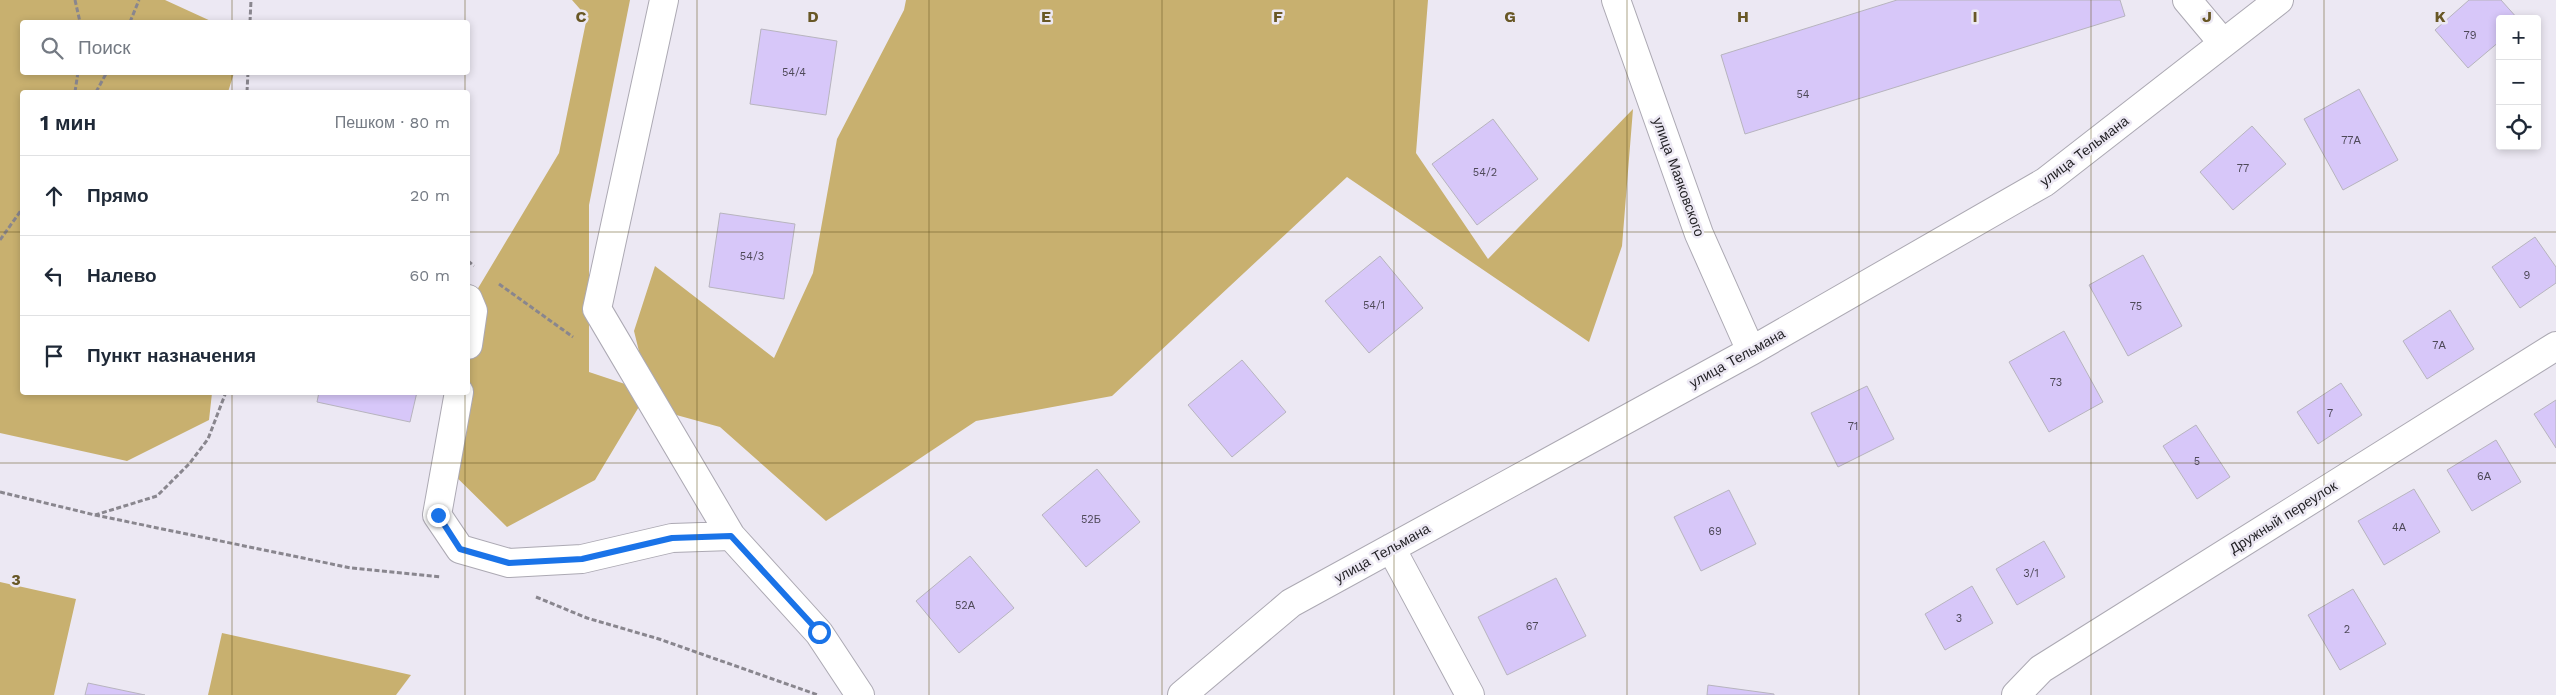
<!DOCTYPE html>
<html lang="ru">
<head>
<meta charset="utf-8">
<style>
  :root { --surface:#fff; --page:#f2f2f3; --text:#1f2937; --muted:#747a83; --line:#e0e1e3 }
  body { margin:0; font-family:"Work Sans",sans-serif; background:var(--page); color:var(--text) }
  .controls { position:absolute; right:15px; top:15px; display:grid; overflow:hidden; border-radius:5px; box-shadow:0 2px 8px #0003 }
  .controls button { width:45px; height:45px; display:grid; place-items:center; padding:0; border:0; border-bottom:1px solid var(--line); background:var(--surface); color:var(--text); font:25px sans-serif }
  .stop { position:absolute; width:15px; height:15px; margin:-11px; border:4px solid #1a73e8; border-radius:50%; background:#fff }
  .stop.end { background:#1a73e8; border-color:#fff; box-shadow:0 1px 5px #0008 }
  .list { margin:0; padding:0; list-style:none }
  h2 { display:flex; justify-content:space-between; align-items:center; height:65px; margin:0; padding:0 20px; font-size:21px }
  h2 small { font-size:16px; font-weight:400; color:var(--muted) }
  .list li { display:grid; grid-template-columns:32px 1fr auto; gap:15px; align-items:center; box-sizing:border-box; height:80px; padding:0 20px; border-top:1px solid var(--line) }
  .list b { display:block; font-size:19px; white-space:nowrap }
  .list em { font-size:16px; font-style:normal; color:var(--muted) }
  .icon { flex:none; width:28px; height:28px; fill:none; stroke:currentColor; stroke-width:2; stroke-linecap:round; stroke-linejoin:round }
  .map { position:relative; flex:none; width:2556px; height:695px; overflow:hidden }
  .search { position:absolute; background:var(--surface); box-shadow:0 2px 8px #0003; left:20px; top:20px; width:450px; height:55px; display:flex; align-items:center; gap:12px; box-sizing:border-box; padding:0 18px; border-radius:5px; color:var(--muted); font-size:19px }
  .panel { position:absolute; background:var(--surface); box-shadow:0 2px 8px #0003; left:20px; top:90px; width:450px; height:305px; border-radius:5px }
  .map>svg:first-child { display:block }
  .forest { fill:#c8b06f }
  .building { fill:#d7c7f9; stroke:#b7b4be }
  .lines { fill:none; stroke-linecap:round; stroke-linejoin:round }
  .minor-casing { stroke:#aca9b3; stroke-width:30 }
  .path { stroke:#89868e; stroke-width:3; stroke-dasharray:5 2.5; stroke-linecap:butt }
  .minor { stroke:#fff; stroke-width:28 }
  .route { stroke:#1a73e8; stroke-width:6 }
  .grid { fill:none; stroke:#685725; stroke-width:1; stroke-opacity:0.55 }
  .labels { text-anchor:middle; stroke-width:5; stroke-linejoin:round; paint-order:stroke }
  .number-label { font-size:11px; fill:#4e4958 }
  .street-label { font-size:14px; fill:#201f23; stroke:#ece8f3 }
  .grid-label { font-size:16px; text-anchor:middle; font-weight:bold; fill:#685725; stroke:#ece8f3; stroke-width:5; stroke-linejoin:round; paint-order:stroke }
</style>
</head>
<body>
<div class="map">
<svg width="2556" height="695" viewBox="0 0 2556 695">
  <rect width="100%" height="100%" fill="#ece8f3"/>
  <path class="forest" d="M 0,0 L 165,0 L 213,22 L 22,22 L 22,72 L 234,73 L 228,92 L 22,92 L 22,392 L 212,393 L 209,420 L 127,461 L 0,433 Z
    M 572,0 L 630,0 L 589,205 L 589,372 L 649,392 L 634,331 L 655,266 L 774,358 L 813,273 L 837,139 L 904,10 L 906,0 L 1428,0 L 1416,153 L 1488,259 L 1633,109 L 1622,246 L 1589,342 L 1347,177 L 1112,396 L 976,421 L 826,521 L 720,427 L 640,405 L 595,480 L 507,527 L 437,458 L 468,392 L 468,305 L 559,153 L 587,17 Z
    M 0,582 L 76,599 L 54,695 L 0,695 Z
    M 222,633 L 411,675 L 396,695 L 208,695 Z"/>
  <path class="building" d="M 1897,0 L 2120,0 L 2125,16 L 1745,134 L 1721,55 Z
    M 2469,0 L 2501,0 L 2518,19 L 2500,19 L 2500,41 L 2468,68 L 2435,30 Z
    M 761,29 L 837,41 L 826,115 L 750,104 Z
    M 2359,89 L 2398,160 L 2343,190 L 2304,119 Z
    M 1493,119 L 1538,179 L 1477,225 L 1432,164 Z
    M 2252,126 L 2286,164 L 2233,210 L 2200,172 Z
    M 720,213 L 795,224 L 784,299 L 709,287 Z
    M 2535,237 L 2556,267 L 2556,283 L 2520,308 L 2492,267 Z
    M 2143,255 L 2182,326 L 2128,356 L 2089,285 Z
    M 1380,256 L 1423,308 L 1369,353 L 1325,301 Z
    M 2450,310 L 2474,349 L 2427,379 L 2403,341 Z
    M 2064,331 L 2103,402 L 2049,432 L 2009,362 Z
    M 1242,360 L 1286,412 L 1232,457 L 1188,405 Z
    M 2341,383 L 2362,415 L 2318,444 L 2297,412 Z
    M 1867,386 L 1894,439 L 1838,467 L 1811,413 Z
    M 319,392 L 417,392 L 410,422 L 317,402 Z
    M 2556,400 L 2556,448 L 2534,414 Z
    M 2196,425 L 2230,477 L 2197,499 L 2163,446 Z
    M 2496,440 L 2521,482 L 2472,511 L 2447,470 Z
    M 1097,469 L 1140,522 L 1086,567 L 1042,515 Z
    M 2414,489 L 2440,532 L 2384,565 L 2358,521 Z
    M 1729,490 L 1756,544 L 1701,571 L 1674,517 Z
    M 2044,541 L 2065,577 L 2017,605 L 1996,569 Z
    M 970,556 L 1014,608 L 959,653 L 916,601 Z
    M 1556,578 L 1586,636 L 1507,675 L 1478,617 Z
    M 1972,586 L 1993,623 L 1945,650 L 1925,614 Z
    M 2353,589 L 2386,644 L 2340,670 L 2308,615 Z
    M 88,683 L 145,695 L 85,695 Z
    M 1708,685 L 1774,694 L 1774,695 L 1707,695 Z"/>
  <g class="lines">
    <g class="minor-casing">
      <path id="minor" d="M 664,0 L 597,309 L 731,536 L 819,633 L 860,695
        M 1616,0 L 1699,234 L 1751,351
        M 2187,0 L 2223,43
        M 468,299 L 473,311 L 468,345
        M 459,392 L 437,515 L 460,549 L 509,563 L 582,559 L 672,538 L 731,536
        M 1391,548 L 1470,695
        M 1182,695 L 1291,603 L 1751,351 L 2045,182 L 2279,0
        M 2016,695 L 2041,669 L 2556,346"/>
    </g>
    <path class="path" d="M 75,0 L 80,22
      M 130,22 L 139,0
      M 250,22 L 251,0
      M 75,92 L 78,72
      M 96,92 L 107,72
      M 247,92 L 248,72
      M 0,240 L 22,209
      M 468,261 L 474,266
      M 499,284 L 573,337
      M 0,492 L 95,515 L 157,496 L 189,464 L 208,439 L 226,392
      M 95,515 L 351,568 L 441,577
      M 536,597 L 587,618 L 659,639 L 818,695"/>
    <use href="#minor" class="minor"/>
  </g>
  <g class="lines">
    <path class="route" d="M 438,515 L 460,549 L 509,563 L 582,559 L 672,538 L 731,536 L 819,632"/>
  </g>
  <path class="grid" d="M 232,0 L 232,22M 465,0 L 465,22M 697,0 L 697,695M 929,0 L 929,695M 1162,0 L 1162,695M 1394,0 L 1394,695M 1627,0 L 1627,695M 1859,0 L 1859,695M 2091,0 L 2091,695M 2324,0 L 2324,695M 232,72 L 232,92M 465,72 L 465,92M 0,232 L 22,232M 468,232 L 2556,232M 232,392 L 232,695M 465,392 L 465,695M 0,463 L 2556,463"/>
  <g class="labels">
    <g class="number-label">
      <text x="2470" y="39">79</text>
      <text x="794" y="76">54/4</text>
      <text x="1803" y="98">54</text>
      <text x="2351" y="144">77А</text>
      <text x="2243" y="172">77</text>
      <text x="1485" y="176">54/2</text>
      <text x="752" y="260">54/3</text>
      <text x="2527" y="279">9</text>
      <text x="1374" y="309">54/1</text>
      <text x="2136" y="310">75</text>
      <text x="2439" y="349">7А</text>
      <text x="2056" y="386">73</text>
      <text x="2330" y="417">7</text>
      <text x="1853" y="430">71</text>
      <text x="2197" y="465">5</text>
      <text x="2484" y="480">6А</text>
      <text x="1091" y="523">52Б</text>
      <text x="2399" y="531">4А</text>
      <text x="1715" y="535">69</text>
      <text x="2031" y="577">3/1</text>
      <text x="965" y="609">52А</text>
      <text x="1959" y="622">3</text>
      <text x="1532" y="630">67</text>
      <text x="2347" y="633">2</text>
    </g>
    <g class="street-label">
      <text transform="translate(2084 151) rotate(-37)" y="5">улица Тельмана</text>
      <text transform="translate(1679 177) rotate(70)" y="5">улица Маяковского</text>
      <text transform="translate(1737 358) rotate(-29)" y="5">улица Тельмана</text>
      <text transform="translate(2283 517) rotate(-32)" y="5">Дружный переулок</text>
      <text transform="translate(1382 553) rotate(-29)" y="5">улица Тельмана</text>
    </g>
  </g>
  <g class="grid-label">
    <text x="581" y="22">C</text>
    <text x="813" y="22">D</text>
    <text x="1046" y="22">E</text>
    <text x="1278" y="22">F</text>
    <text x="1510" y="22">G</text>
    <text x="1743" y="22">H</text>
    <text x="1975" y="22">I</text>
    <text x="2207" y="22">J</text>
    <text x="2440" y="22">K</text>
    <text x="16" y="585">3</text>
  </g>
</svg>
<div class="controls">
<button>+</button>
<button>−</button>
<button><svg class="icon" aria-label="locate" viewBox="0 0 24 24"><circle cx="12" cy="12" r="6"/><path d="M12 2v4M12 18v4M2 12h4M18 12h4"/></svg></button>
</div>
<div class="stop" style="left:819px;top:632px"></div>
<div class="stop end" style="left:438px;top:515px"></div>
<div class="search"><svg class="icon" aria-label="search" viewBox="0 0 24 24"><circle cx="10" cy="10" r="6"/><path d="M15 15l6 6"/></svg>Поиск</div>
<section class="panel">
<h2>1 мин<small>Пешком · 80 m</small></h2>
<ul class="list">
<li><svg class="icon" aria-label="ahead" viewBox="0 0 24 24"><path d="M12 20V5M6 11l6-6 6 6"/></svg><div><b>Прямо</b></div><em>20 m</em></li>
<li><svg class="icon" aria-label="left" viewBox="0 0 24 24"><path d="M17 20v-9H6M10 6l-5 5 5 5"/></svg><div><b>Налево</b></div><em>60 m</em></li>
<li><svg class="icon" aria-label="arrive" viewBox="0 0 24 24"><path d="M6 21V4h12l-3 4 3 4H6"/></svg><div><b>Пункт назначения</b></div></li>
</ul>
</section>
</div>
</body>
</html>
